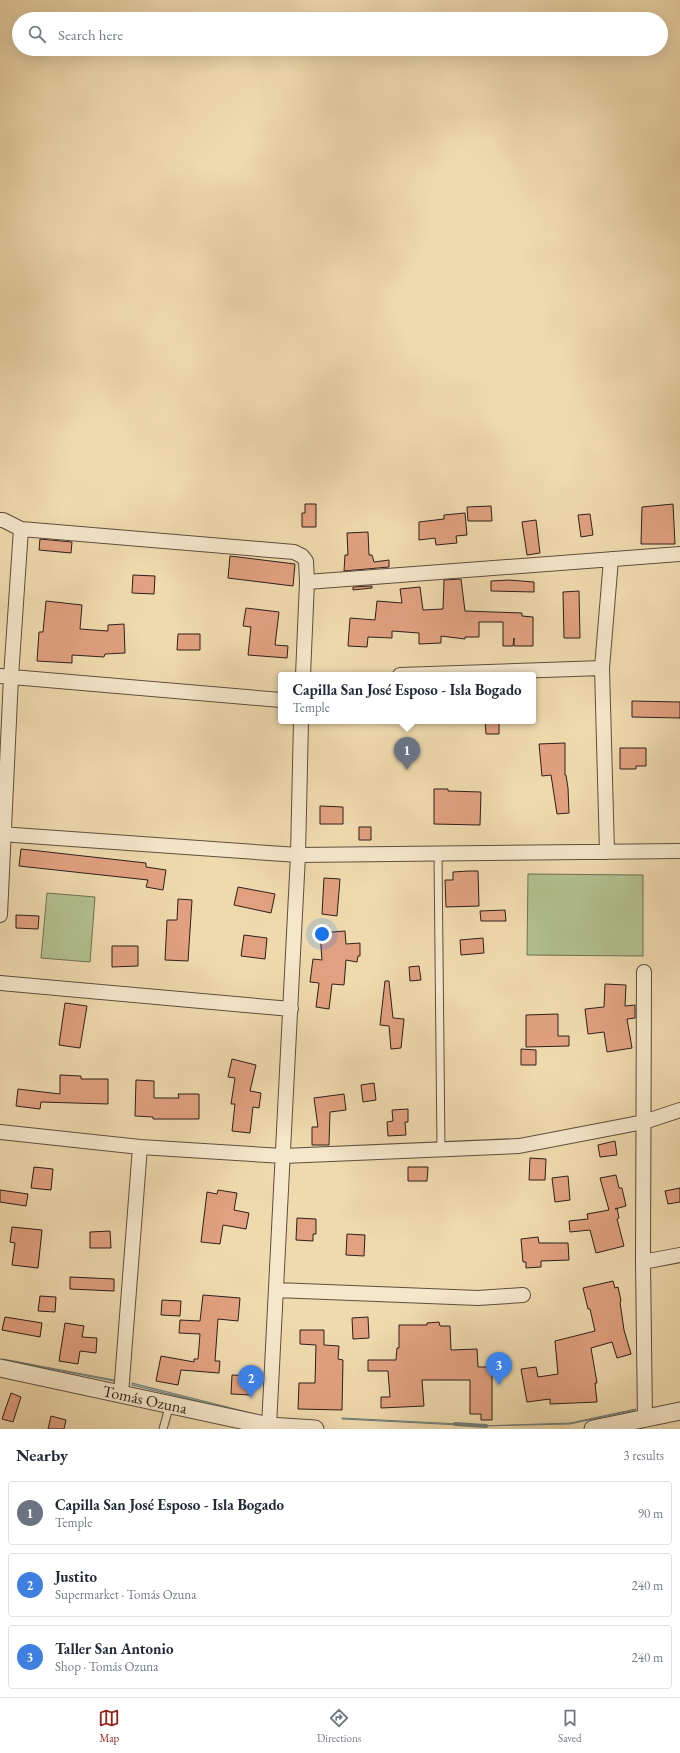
<!DOCTYPE html>
<html lang="en">
<head>
<meta charset="utf-8">
<style>
  :root { --surface:#fff; --page:#f6f6f7; --text:#1f2937; --muted:#747a83; --line:#e0e1e3; --accent:#8f2418 }
  body { margin:0; font-family:"EB Garamond",serif; background:var(--page); color:var(--text) }
  .you { position:absolute; left:322px; top:934px; width:14px; height:14px; margin:-10px; border:3px solid #fff; border-radius:50%; background:#1a73e8; box-shadow:0 0 0 6px #1a73e833 }
  .badge { display:grid; place-items:center; width:26px; height:26px; border-radius:50%; background:var(--accent); color:#fff; font-size:13px; font-weight:700 }
  .pin { position:absolute; translate:-50% -33px; filter:drop-shadow(0 1px 2px #0008) }
  .pin::after { content:''; position:absolute; top:21px; width:14px; height:12px; background:inherit; clip-path:polygon(0 0,100% 0,50% 100%) }
  .popup { position:absolute; left:278px; top:672px; width:258px; height:52px; box-sizing:border-box; display:grid; place-content:center; border-radius:4px; background:var(--surface); filter:drop-shadow(0 1px 3px #0005); font-size:13px; white-space:nowrap; color:var(--muted) }
  .popup b { font-size:15px; color:var(--text) }
  .popup::after { content:''; position:absolute; left:50%; top:100%; margin-left:-8px; border:8px solid transparent; border-top-color:var(--surface) }
  .list { margin:0; padding:0; list-style:none }
  h2 { display:flex; justify-content:space-between; align-items:center; height:52px; margin:0; padding:0 16px; font-size:17px }
  h2 small { font-size:13px; font-weight:400; color:var(--muted) }
  .list li { display:grid; grid-template-columns:26px 1fr auto; gap:12px; align-items:center; box-sizing:border-box; height:64px; margin:0 8px 8px; padding:0 8px; border:1px solid var(--line); border-radius:4px }
  .list b { display:block; font-size:15px; white-space:nowrap }
  .list p { margin:0; font-size:13px; white-space:nowrap; color:var(--muted) }
  .list em { font-size:13px; font-style:normal; color:var(--muted) }
  .icon { flex:none; width:22px; height:22px; fill:none; stroke:currentColor; stroke-width:2; stroke-linecap:round; stroke-linejoin:round }
  .map { position:relative; flex:none; width:680px; height:1429px; overflow:hidden }
  .search { position:absolute; background:var(--surface); box-shadow:0 4px 16px #0002; left:12px; right:12px; top:12px; height:44px; display:flex; align-items:center; gap:10px; box-sizing:border-box; padding:0 14px; border-radius:22px; color:var(--muted); font-size:15px }
  .sheet { height:268px; background:var(--surface) }
  nav { display:flex; justify-content:space-around; align-items:center; box-sizing:border-box; height:56px; border-top:1px solid var(--line); background:var(--surface); font-size:11px; color:var(--muted) }
  nav a { display:grid; justify-items:center; gap:2px }
  nav .on { color:var(--accent) }
  .map>svg:first-child { display:block }
  .green { fill:#b2c18f; stroke:#707054 }
  .water { fill:#9abab0; stroke:#6f7c74 }
  .lines { fill:none; stroke-linecap:round; stroke-linejoin:round }
  .stream { stroke:#6f7c74; stroke-width:4 }
  .building { fill:#e1a180; stroke:#2e1f19 }
  .service-casing { stroke:#5e4e3e; stroke-width:9 }
  .minor-casing { stroke:#5e4e3e; stroke-width:16 }
  .tertiary-casing { stroke:#5e4e3e; stroke-width:19 }
  .service { stroke:#f5e7ca; stroke-width:7 }
  .minor { stroke:#f5e7ca; stroke-width:14 }
  .tertiary { stroke:#f5e7ca; stroke-width:17 }
  .labels { text-anchor:middle; stroke-width:4; stroke-linejoin:round; paint-order:stroke }
  .street-label { font-size:16px; fill:#2e1f19; stroke:#f5e7ca }
</style>
</head>
<body>
<div class="map">
<svg width="680" height="1429" viewBox="0 0 680 1429">
  <rect width="100%" height="100%" fill="#efdaae"/>
  <filter id="stains"><feTurbulence type="fractalNoise" baseFrequency=".005" numOctaves="4"/><feColorMatrix values="0 0 0 0 .2 0 0 0 0 .09 0 0 0 0 .02 0 0 0 .5 -.17"/></filter>
  <radialGradient id="worn" r=".72"><stop offset=".6" stop-color="#630" stop-opacity="0"/><stop offset="1" stop-color="#630" stop-opacity=".3"/></radialGradient>
  <path class="green" d="M 528,874 L 643,875 L 643,956 L 527,955 Z
    M 47,893 L 95,897 L 90,962 L 41,958 Z"/>
  <path class="water" d="M 3,1359 L 114,1380 L 114,1381 L 3,1360 Z
    M 132,1383 L 259,1415 L 258,1416 L 132,1385 Z
    M 636,1409 L 635,1410 L 570,1424 L 481,1426 L 570,1423 Z
    M 342,1418 L 460,1424 L 460,1425 L 342,1419 Z"/>
  <g class="lines">
    <path class="stream" d="M 455,1424 L 486,1426"/>
  </g>
  <path class="building" d="M 305,504 L 316,504 L 316,527 L 302,527 L 302,513 L 305,513 Z
    M 673,504 L 675,544 L 641,544 L 642,507 Z
    M 491,506 L 492,521 L 468,521 L 467,507 Z
    M 465,513 L 467,535 L 456,536 L 457,543 L 436,545 L 435,538 L 419,540 L 419,522 L 444,519 L 444,515 Z
    M 590,514 L 593,535 L 581,537 L 578,515 Z
    M 536,520 L 540,553 L 527,555 L 522,522 Z
    M 368,532 L 369,555 L 372,555 L 374,562 L 389,560 L 389,567 L 344,571 L 345,555 L 348,555 L 347,533 Z
    M 40,539 L 72,542 L 71,553 L 39,550 Z
    M 230,556 L 295,564 L 293,586 L 228,578 Z
    M 133,575 L 155,576 L 154,594 L 132,593 Z
    M 461,579 L 465,611 L 522,613 L 522,616 L 533,617 L 533,646 L 514,646 L 514,638 L 513,646 L 503,646 L 503,622 L 479,622 L 479,637 L 465,637 L 465,639 L 441,636 L 441,643 L 419,644 L 419,633 L 392,631 L 392,638 L 368,637 L 367,647 L 348,646 L 350,618 L 375,620 L 377,601 L 402,603 L 400,589 L 420,587 L 423,610 L 443,609 L 444,580 Z
    M 509,580 L 534,582 L 534,592 L 491,591 L 491,581 Z
    M 372,586 L 372,588 L 353,590 L 353,587 Z
    M 579,591 L 580,638 L 564,638 L 563,592 Z
    M 46,601 L 82,605 L 80,629 L 108,631 L 108,625 L 124,624 L 125,653 L 105,654 L 104,657 L 72,655 L 72,663 L 37,661 L 39,632 L 43,632 Z
    M 246,608 L 279,612 L 275,645 L 288,646 L 287,658 L 248,655 L 251,627 L 243,626 Z
    M 178,634 L 200,634 L 200,650 L 177,650 Z
    M 632,701 L 680,702 L 680,718 L 632,717 Z
    M 485,721 L 499,721 L 499,734 L 486,734 Z
    M 565,743 L 565,775 L 566,775 L 568,788 L 569,813 L 557,814 L 551,775 L 542,776 L 539,744 Z
    M 620,748 L 646,748 L 646,766 L 636,766 L 636,769 L 620,769 Z
    M 434,789 L 448,789 L 448,791 L 481,792 L 480,825 L 434,824 Z
    M 320,806 L 343,807 L 343,824 L 320,824 Z
    M 359,827 L 371,827 L 371,840 L 359,840 Z
    M 21,849 L 146,863 L 146,867 L 166,870 L 163,890 L 146,887 L 148,880 L 19,866 Z
    M 469,871 L 478,871 L 479,906 L 446,907 L 445,880 L 453,880 L 453,872 Z
    M 324,878 L 340,879 L 337,916 L 322,914 Z
    M 238,887 L 275,894 L 271,913 L 234,905 Z
    M 178,899 L 192,900 L 188,961 L 165,960 L 167,920 L 177,920 Z
    M 505,910 L 506,921 L 481,921 L 480,911 Z
    M 16,915 L 39,916 L 38,929 L 16,928 Z
    M 345,931 L 346,944 L 360,943 L 360,956 L 358,956 L 357,962 L 346,960 L 344,985 L 332,984 L 329,1009 L 316,1007 L 319,983 L 310,982 L 313,959 L 322,960 L 320,933 Z
    M 244,935 L 267,938 L 265,959 L 241,956 Z
    M 483,938 L 484,953 L 461,955 L 460,940 Z
    M 112,946 L 138,946 L 138,966 L 112,967 Z
    M 419,966 L 421,980 L 410,981 L 409,967 Z
    M 385,981 L 389,981 L 393,1018 L 404,1019 L 401,1048 L 391,1049 L 389,1026 L 380,1025 Z
    M 605,984 L 626,985 L 625,1006 L 635,1005 L 635,1018 L 627,1019 L 632,1048 L 607,1052 L 604,1032 L 588,1034 L 585,1009 L 604,1007 Z
    M 65,1003 L 87,1006 L 80,1048 L 59,1045 Z
    M 558,1014 L 558,1036 L 569,1036 L 569,1046 L 526,1047 L 526,1015 Z
    M 521,1049 L 536,1050 L 536,1065 L 521,1065 Z
    M 232,1059 L 256,1065 L 250,1091 L 261,1093 L 259,1108 L 253,1107 L 250,1133 L 232,1131 L 235,1104 L 231,1104 L 235,1078 L 228,1077 Z
    M 60,1075 L 81,1076 L 81,1079 L 108,1079 L 108,1104 L 41,1102 L 40,1109 L 16,1106 L 18,1089 L 60,1094 Z
    M 136,1080 L 154,1081 L 154,1098 L 179,1098 L 178,1094 L 199,1094 L 199,1119 L 153,1119 L 153,1117 L 135,1116 Z
    M 374,1083 L 376,1100 L 363,1102 L 361,1085 Z
    M 344,1094 L 346,1110 L 330,1112 L 329,1145 L 312,1145 L 312,1127 L 318,1127 L 314,1098 Z
    M 408,1109 L 408,1122 L 405,1122 L 406,1135 L 388,1136 L 387,1122 L 393,1121 L 392,1110 Z
    M 615,1141 L 617,1155 L 600,1157 L 598,1145 Z
    M 530,1158 L 546,1159 L 545,1180 L 529,1180 Z
    M 34,1167 L 53,1169 L 51,1190 L 31,1188 Z
    M 408,1167 L 428,1167 L 427,1181 L 408,1181 Z
    M 616,1175 L 619,1188 L 622,1188 L 626,1206 L 615,1209 L 617,1208 L 619,1218 L 617,1219 L 624,1246 L 596,1253 L 590,1230 L 570,1232 L 569,1221 L 588,1219 L 587,1214 L 609,1210 L 600,1178 Z
    M 568,1176 L 570,1200 L 555,1202 L 552,1178 Z
    M 680,1188 L 680,1202 L 668,1204 L 665,1191 Z
    M 0,1190 L 28,1194 L 26,1206 L 0,1202 Z
    M 218,1190 L 237,1193 L 234,1210 L 249,1213 L 246,1229 L 223,1225 L 220,1244 L 201,1242 L 207,1192 L 217,1194 Z
    M 297,1218 L 316,1219 L 316,1234 L 313,1234 L 313,1241 L 296,1240 Z
    M 12,1227 L 42,1230 L 38,1268 L 12,1265 L 15,1243 L 10,1242 Z
    M 110,1231 L 111,1248 L 90,1248 L 90,1232 Z
    M 347,1234 L 365,1235 L 364,1256 L 346,1255 Z
    M 538,1237 L 539,1243 L 568,1243 L 569,1260 L 541,1261 L 541,1267 L 526,1268 L 526,1262 L 523,1262 L 521,1239 Z
    M 70,1277 L 114,1279 L 114,1291 L 70,1289 Z
    M 613,1281 L 615,1288 L 618,1287 L 621,1301 L 620,1302 L 624,1330 L 631,1354 L 617,1358 L 612,1342 L 591,1348 L 597,1383 L 595,1383 L 597,1402 L 550,1404 L 550,1399 L 527,1402 L 521,1369 L 536,1367 L 538,1377 L 558,1374 L 555,1341 L 595,1331 L 590,1309 L 588,1309 L 583,1288 Z
    M 203,1295 L 240,1298 L 238,1321 L 218,1319 L 215,1361 L 220,1361 L 219,1373 L 181,1370 L 178,1385 L 156,1381 L 161,1356 L 194,1362 L 194,1359 L 198,1359 L 200,1334 L 179,1333 L 180,1320 L 200,1321 Z
    M 40,1296 L 56,1297 L 55,1312 L 38,1311 Z
    M 162,1300 L 181,1301 L 180,1316 L 161,1315 Z
    M 5,1317 L 42,1323 L 40,1337 L 2,1330 Z
    M 368,1317 L 369,1338 L 353,1339 L 352,1318 Z
    M 439,1322 L 440,1326 L 450,1326 L 451,1350 L 477,1349 L 478,1367 L 492,1367 L 492,1420 L 481,1420 L 481,1414 L 470,1414 L 470,1380 L 422,1380 L 424,1406 L 381,1408 L 381,1397 L 390,1397 L 388,1371 L 368,1371 L 368,1360 L 396,1360 L 397,1348 L 399,1348 L 399,1325 L 427,1325 L 427,1323 Z
    M 65,1323 L 84,1326 L 82,1337 L 97,1338 L 96,1353 L 80,1351 L 78,1364 L 59,1361 Z
    M 300,1330 L 324,1330 L 324,1345 L 339,1346 L 338,1359 L 343,1360 L 342,1410 L 298,1409 L 299,1383 L 315,1383 L 316,1345 L 300,1344 Z
    M 232,1375 L 252,1376 L 251,1395 L 231,1394 Z
    M 11,1393 L 21,1397 L 13,1422 L 2,1419 Z
    M 51,1416 L 66,1420 L 64,1429 L 48,1429 Z"/>
  <g class="lines">
    <g class="service-casing">
      <path id="service" d="M 438,854 L 441,1150
        M 163,1429 L 170,1404"/>
    </g>
    <g class="minor-casing">
      <path id="minor" d="M 0,520 L 3,520 L 21,529 L 294,552 L 302,556 L 306,561 L 307,582 L 303,675
        M 307,582 L 680,554
        M 400,675 L 602,668
        M 0,676 L 281,700
        M 0,834 L 298,855 L 680,851
        M 607,852 L 602,668 L 611,559
        M 0,915 L 11,677 L 21,529
        M 644,972 L 643,1262 L 645,1419
        M 0,983 L 291,1009
        M 0,1132 L 140,1147 L 283,1156 L 519,1146 L 644,1122 L 680,1110
        M 643,1262 L 680,1255
        M 276,1290 L 478,1298 L 523,1295
        M 121,1394 L 140,1147
        M 269,1426 L 298,855 L 301,721"/>
    </g>
    <g class="tertiary-casing">
      <path id="tertiary" d="M 0,1368 L 269,1426 L 315,1429
        M 593,1429 L 680,1411"/>
    </g>
    <use href="#service" class="service"/>
    <use href="#minor" class="minor"/>
    <use href="#tertiary" class="tertiary"/>
  </g>
  <g class="labels">
    <g class="street-label">
      <text transform="translate(145 1399) rotate(12)" y="6">Tomás Ozuna</text>
    </g>
  </g>
  <rect width="100%" height="100%" filter="url(#stains)"/>
  <rect width="100%" height="100%" fill="url(#worn)"/>
</svg>
<div class="you"></div>
<div class="pin badge" style="left:407px;top:770px;background:#6b7280">1</div>
<div class="popup"><b>Capilla San José Esposo - Isla Bogado</b>Temple</div>
<div class="pin badge" style="left:251px;top:1398px;background:#3f7fe0">2</div>
<div class="pin badge" style="left:499px;top:1385px;background:#3f7fe0">3</div>
<div class="search"><svg class="icon" aria-label="search" viewBox="0 0 24 24"><circle cx="10" cy="10" r="6"/><path d="M15 15l6 6"/></svg>Search here</div>
</div>
<section class="sheet">
<h2>Nearby<small>3 results</small></h2>
<ul class="list">
<li><span class="badge" style="background:#6b7280">1</span><div><b>Capilla San José Esposo - Isla Bogado</b><p>Temple</p></div><em>90 m</em></li>
<li><span class="badge" style="background:#3f7fe0">2</span><div><b>Justito</b><p>Supermarket · Tomás Ozuna</p></div><em>240 m</em></li>
<li><span class="badge" style="background:#3f7fe0">3</span><div><b>Taller San Antonio</b><p>Shop · Tomás Ozuna</p></div><em>240 m</em></li>
</ul>
</section>
<nav>
<a class="on"><svg class="icon" aria-label="map" viewBox="0 0 24 24"><path d="M3 6l6-2 6 2 6-2v14l-6 2-6-2-6 2zM9 4v14M15 6v14"/></svg>Map</a>
<a><svg class="icon" aria-label="directions" viewBox="0 0 24 24"><path d="M12 3l9 9-9 9-9-9zM9 14v-3h6M13 9l2 2-2 2"/></svg>Directions</a>
<a><svg class="icon" aria-label="saved" viewBox="0 0 24 24"><path d="M7 4h10v16l-5-4-5 4z"/></svg>Saved</a>
</nav>
</body>
</html>
